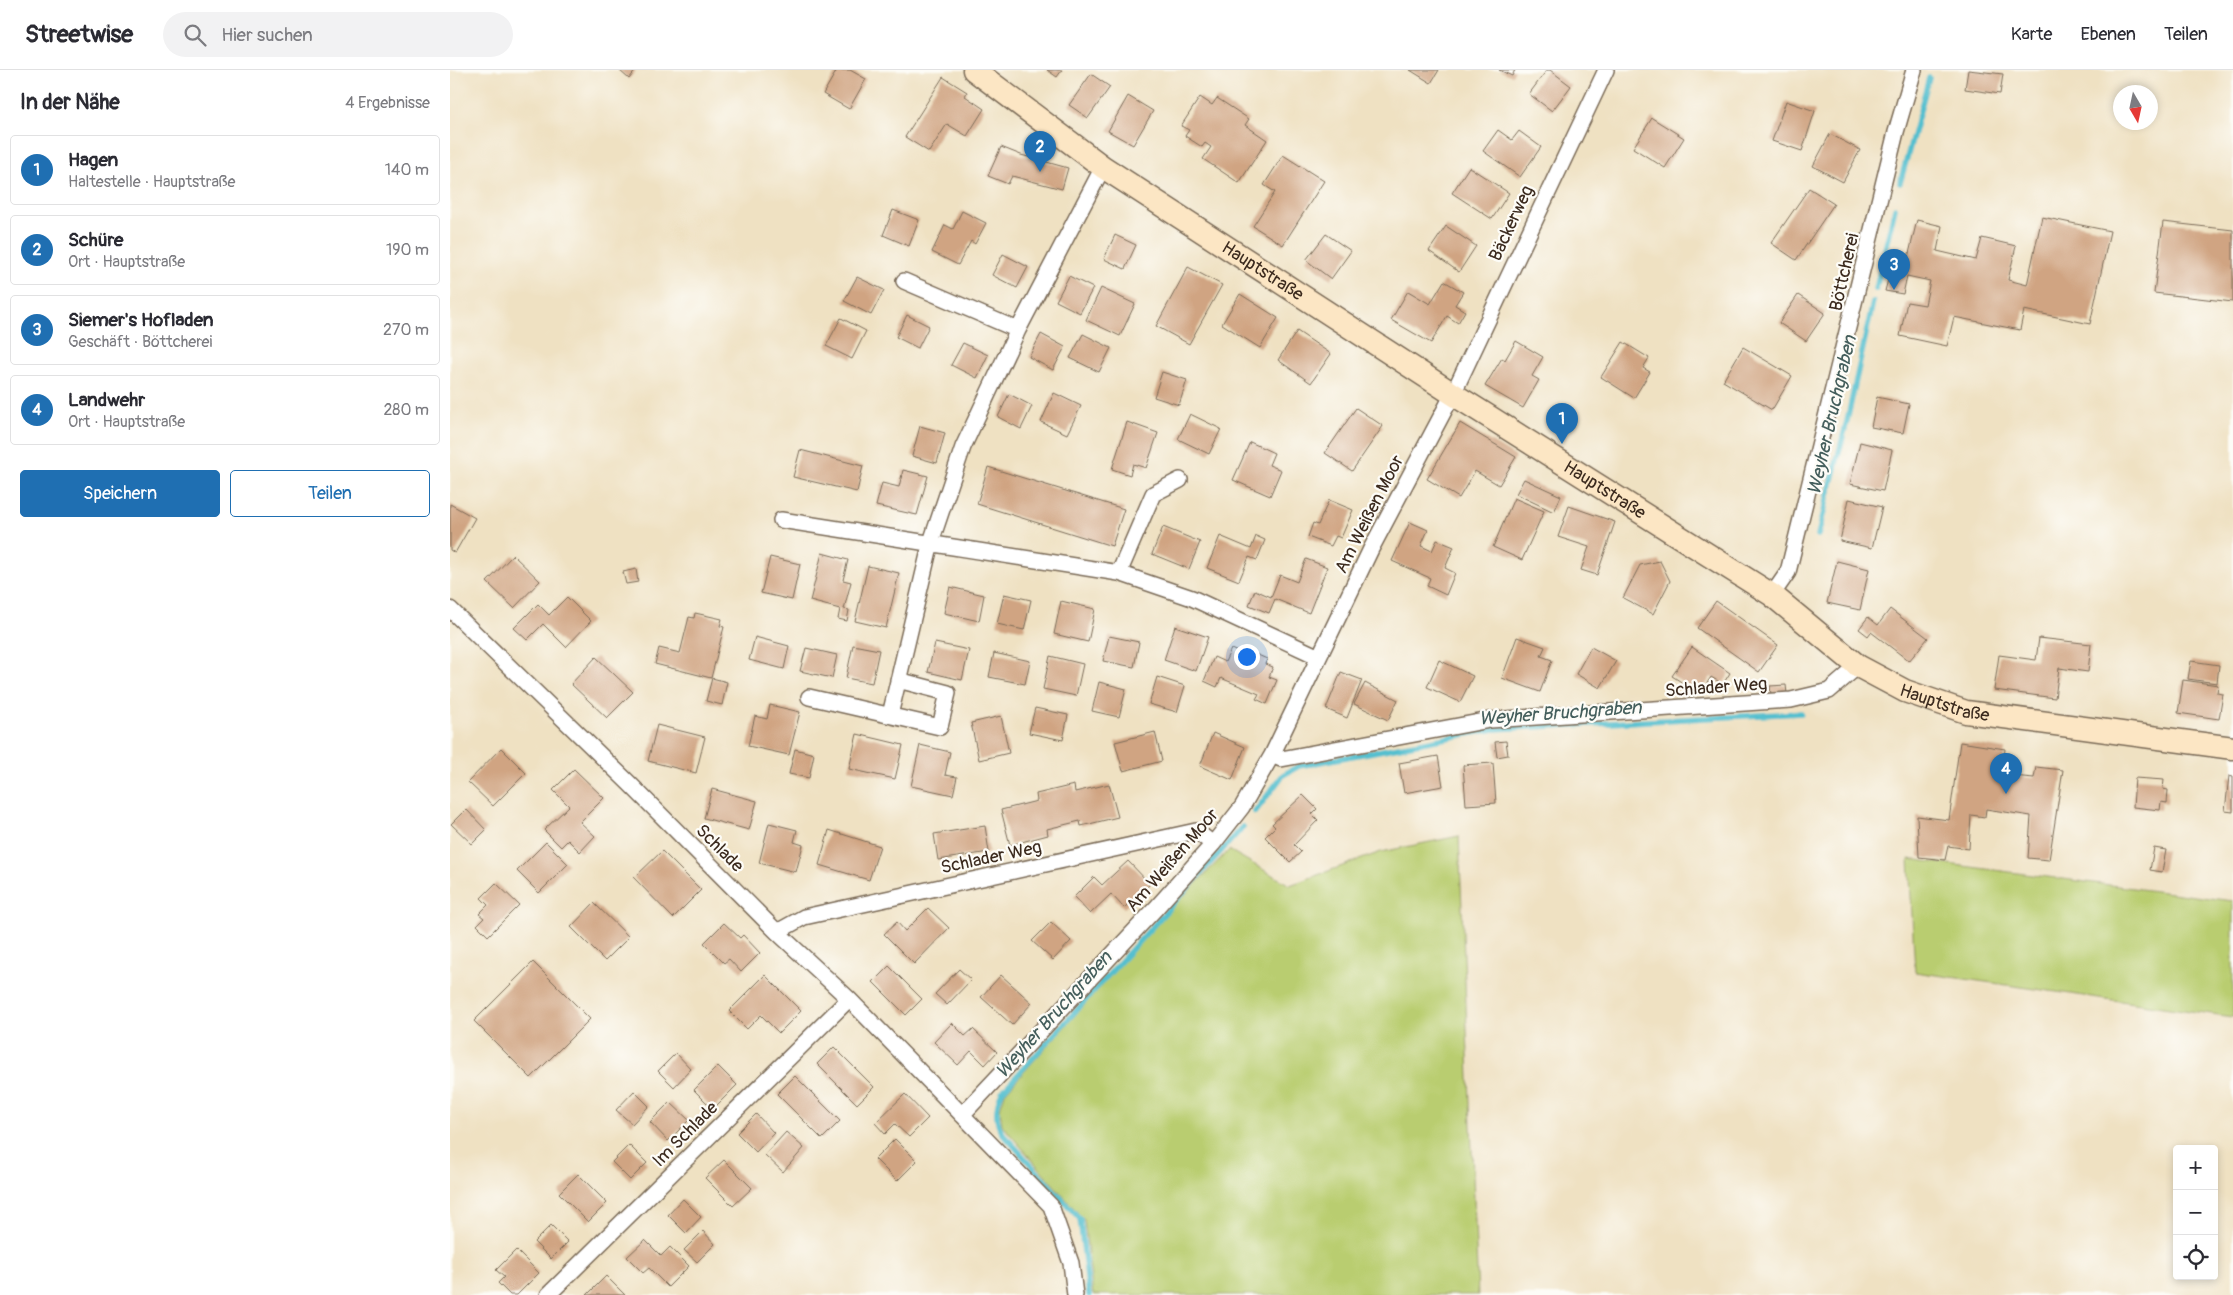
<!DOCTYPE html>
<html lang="de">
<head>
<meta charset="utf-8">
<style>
  :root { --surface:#fff; --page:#f2f2f3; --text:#2b2b33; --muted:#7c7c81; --line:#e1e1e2; --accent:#1f6fb2 }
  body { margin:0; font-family:Pangolin,sans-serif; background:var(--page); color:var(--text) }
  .controls { position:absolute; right:15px; bottom:15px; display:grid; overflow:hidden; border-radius:5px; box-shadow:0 2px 8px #0003 }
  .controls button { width:45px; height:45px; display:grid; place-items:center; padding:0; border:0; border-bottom:1px solid var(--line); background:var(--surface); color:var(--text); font:25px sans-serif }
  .compass { position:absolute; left:1663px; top:15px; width:45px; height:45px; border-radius:50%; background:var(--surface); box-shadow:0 2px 8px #0003; rotate:171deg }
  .you { position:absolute; left:796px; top:586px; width:18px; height:18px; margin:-12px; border:4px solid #fff; border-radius:50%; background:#1a73e8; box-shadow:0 0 0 8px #1a73e833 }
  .badge { display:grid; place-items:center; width:32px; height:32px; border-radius:50%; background:var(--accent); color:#fff; font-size:16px; font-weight:700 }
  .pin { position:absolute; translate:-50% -41px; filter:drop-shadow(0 1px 2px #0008) }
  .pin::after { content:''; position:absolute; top:26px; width:18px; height:15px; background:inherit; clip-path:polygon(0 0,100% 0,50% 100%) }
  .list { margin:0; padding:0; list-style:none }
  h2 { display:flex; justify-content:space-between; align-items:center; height:65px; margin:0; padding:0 20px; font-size:21px }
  h2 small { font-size:16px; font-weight:400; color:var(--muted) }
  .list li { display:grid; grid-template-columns:32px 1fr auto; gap:15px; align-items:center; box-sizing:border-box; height:70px; margin:0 10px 10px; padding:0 10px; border:1px solid var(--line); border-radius:5px }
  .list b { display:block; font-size:19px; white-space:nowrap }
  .list p { margin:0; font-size:16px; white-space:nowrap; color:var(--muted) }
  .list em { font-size:16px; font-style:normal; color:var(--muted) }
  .actions { display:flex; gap:10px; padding:15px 20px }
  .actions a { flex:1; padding:11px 0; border:1px solid var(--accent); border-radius:5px; text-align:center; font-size:18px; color:var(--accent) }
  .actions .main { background:var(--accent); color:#fff }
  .icon { flex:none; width:28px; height:28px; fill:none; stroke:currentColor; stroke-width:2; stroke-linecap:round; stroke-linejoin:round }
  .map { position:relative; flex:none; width:1783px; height:1225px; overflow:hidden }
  header { display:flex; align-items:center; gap:30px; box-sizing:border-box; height:70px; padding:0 25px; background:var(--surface); border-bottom:1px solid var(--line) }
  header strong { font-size:24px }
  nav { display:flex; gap:28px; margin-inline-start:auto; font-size:18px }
  .search { width:350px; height:45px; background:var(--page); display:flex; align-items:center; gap:12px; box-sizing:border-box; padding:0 18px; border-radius:28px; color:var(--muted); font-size:19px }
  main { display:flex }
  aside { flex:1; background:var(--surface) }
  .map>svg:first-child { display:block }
  .green { fill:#b9cd70; stroke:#7a7c47 }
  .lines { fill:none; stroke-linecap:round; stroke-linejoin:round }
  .stream { stroke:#54bfcf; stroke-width:5.5 }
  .building { fill:#d0a482 }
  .street-casing { stroke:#7a6a57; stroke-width:18 }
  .secondary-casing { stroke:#7a6a57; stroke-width:25 }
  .street { stroke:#fff; stroke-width:15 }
  .secondary { stroke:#fce6c4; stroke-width:22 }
  .labels { text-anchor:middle; stroke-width:4.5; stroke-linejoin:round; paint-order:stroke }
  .street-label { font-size:18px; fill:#3b2a1e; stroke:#fdfcf7 }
  .water-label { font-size:19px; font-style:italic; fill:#445e5c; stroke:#fdfcf7 }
</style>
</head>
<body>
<header>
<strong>Streetwise</strong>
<div class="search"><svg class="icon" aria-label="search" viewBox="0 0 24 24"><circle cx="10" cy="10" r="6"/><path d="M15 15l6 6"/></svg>Hier suchen</div>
<nav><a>Karte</a><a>Ebenen</a><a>Teilen</a></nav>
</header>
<main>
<aside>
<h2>In der Nähe<small>4 Ergebnisse</small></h2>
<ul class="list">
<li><span class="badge">1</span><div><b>Hagen</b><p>Haltestelle · Hauptstraße</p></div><em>140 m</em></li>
<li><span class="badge">2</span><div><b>Schüre</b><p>Ort · Hauptstraße</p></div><em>190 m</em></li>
<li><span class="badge">3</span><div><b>Siemer's Hofladen</b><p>Geschäft · Böttcherei</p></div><em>270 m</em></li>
<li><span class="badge">4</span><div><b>Landwehr</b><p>Ort · Hauptstraße</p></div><em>280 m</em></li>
</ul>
<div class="actions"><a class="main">Speichern</a><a>Teilen</a></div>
</aside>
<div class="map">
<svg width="1783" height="1225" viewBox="0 0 1783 1225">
  <rect width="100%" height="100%" fill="#fdfcf7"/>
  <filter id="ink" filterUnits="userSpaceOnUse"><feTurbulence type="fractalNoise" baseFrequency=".02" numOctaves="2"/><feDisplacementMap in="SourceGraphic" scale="10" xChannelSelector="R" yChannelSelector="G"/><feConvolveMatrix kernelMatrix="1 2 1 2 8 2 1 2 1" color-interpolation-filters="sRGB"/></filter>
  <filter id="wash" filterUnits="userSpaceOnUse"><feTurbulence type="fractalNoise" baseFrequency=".0096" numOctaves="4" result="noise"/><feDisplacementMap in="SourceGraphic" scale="20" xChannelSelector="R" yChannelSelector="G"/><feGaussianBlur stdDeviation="1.12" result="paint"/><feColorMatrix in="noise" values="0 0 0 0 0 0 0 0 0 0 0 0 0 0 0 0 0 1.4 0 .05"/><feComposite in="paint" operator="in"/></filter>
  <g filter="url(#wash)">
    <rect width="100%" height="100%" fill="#efe1c2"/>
    <path class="green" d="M 1009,766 L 1028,1225 L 643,1225 L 634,1150 L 552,1055 L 550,1039 L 555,1023 L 716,844 L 779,780 L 840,815 L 931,782 Z
      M 1459,789 L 1783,831 L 1783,947 L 1465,902 Z"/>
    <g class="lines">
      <path class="stream" d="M 1450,113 L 1479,8
        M 1435,179 L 1445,138
        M 1426,219 L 1434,183
        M 1368,465 L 1397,351 L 1423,232
        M 805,742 L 833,705 L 849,696 L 1044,659 L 1351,643
        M 639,1225 L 630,1149 L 554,1065 C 544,1051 545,1037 552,1022 L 793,757"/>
    </g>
    <g id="blocks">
      <path class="building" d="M 169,0 L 186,0 L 179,9 Z
        M 387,0 L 400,0 L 416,9 L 399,39 L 373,24 Z
        M 597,0 L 612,0 L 607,7 Z
        M 960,0 L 989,0 L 981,13 Z
        M 1049,0 L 1065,0 L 1062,6 Z
        M 1097,0 L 1100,0 L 1121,16 L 1102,41 L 1079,24 Z
        M 1518,0 L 1553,4 L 1550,24 L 1515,19 Z
        M 641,4 L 660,17 L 638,48 L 619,35 Z
        M 493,7 L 517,22 L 515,26 L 534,39 L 517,66 L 497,54 L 479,82 L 455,67 Z
        M 678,26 L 703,41 L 683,75 L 658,61 Z
        M 750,27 L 762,35 L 767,28 L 799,49 L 795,55 L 817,70 L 789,113 L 753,89 L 761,77 L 755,73 L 752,77 L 735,66 L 739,60 L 731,56 Z
        M 1336,31 L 1365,41 L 1352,81 L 1322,71 Z
        M 1202,48 L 1234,68 L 1215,98 L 1183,78 Z
        M 1048,60 L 1062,70 L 1069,61 L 1091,77 L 1070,107 L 1033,81 Z
        M 1380,64 L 1410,80 L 1393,112 L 1363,96 Z
        M 551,77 L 571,85 L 618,98 L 612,119 L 562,106 L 558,114 L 538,106 Z
        M 833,85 L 874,111 L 833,175 L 803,156 L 825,122 L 814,115 Z
        M 1019,97 L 1059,123 L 1042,149 L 1002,123 Z
        M 1359,118 L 1384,134 L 1346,190 L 1321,173 Z
        M 443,140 L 469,150 L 459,176 L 433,165 Z
        M 512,141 L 536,153 L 525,174 L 521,171 L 508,195 L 482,182 L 495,155 L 503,159 Z
        M 1592,147 L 1660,161 L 1640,254 L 1574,240 L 1570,260 L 1504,247 L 1497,276 L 1450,266 L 1457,232 L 1475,235 L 1480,211 L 1457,206 L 1453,224 L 1435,221 L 1440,202 L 1454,205 L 1467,150 L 1492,156 L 1487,181 L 1526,190 L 1532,168 L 1566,176 L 1558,210 L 1577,215 Z
        M 1713,152 L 1783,160 L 1783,232 L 1704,223 Z
        M 996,156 L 1026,176 L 1009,202 L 979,181 Z
        M 876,164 L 901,181 L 881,209 L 856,190 Z
        M 665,165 L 686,175 L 675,199 L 654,189 Z
        M 553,184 L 578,197 L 567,218 L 542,205 Z
        M 738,197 L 772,215 L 739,274 L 706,256 Z
        M 619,206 L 643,218 L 630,243 L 606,231 Z
        M 407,207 L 434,220 L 421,245 L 394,231 Z
        M 994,211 L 1013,222 L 1005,235 L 1015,241 L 1008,253 L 997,246 L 981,273 L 941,250 L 958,221 L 980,234 Z
        M 651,218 L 685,234 L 670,266 L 636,250 Z
        M 790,224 L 828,248 L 810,278 L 772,254 Z
        M 1348,225 L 1375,243 L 1356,271 L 1329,253 Z
        M 457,245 L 479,256 L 468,278 L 446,267 Z
        M 391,248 L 416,261 L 402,289 L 376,276 Z
        M 847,261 L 881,284 L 861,313 L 828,290 Z
        M 591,264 L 615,277 L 603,300 L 579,287 Z
        M 633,264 L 661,278 L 649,302 L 620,288 Z
        M 1066,271 L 1093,287 L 1082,306 L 1089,310 L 1073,338 L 1035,316 L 1052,288 L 1055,290 Z
        M 1173,272 L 1199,288 L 1193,298 L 1200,302 L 1184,328 L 1151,307 Z
        M 513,273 L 538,285 L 527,308 L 501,295 Z
        M 1293,277 L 1342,306 L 1322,340 L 1273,311 Z
        M 712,302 L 737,310 L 729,335 L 704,327 Z
        M 604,323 L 631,336 L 617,364 L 591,352 Z
        M 559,324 L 582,336 L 571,359 L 548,347 Z
        M 1427,327 L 1459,334 L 1453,363 L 1421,357 Z
        M 906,338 L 933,356 L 902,401 L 875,383 Z
        M 740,344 L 771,359 L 759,384 L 728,369 Z
        M 677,352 L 708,363 L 696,398 L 683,394 L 680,405 L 662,399 Z
        M 1010,353 L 1066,387 L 1049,415 L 1025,401 L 1009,428 L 977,409 Z
        M 470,356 L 495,363 L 487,393 L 462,386 Z
        M 800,372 L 824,383 L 819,395 L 831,400 L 820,426 L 783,410 Z
        M 1410,372 L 1442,380 L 1433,421 L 1400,414 Z
        M 350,380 L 413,396 L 407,422 L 343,407 Z
        M 538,397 L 674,439 L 662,476 L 527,434 Z
        M 453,400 L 478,406 L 467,445 L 426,436 L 432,413 L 449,417 Z
        M 1074,409 L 1111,426 L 1104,442 L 1066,424 Z
        M 1064,428 L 1094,441 L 1072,490 L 1043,477 Z
        M 1399,429 L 1432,437 L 1422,478 L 1390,471 Z
        M 879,430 L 903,440 L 891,468 L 886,466 L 881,476 L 858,467 L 863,453 L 868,455 Z
        M 0,434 L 25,448 L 5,483 L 0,480 Z
        M 1119,436 L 1165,452 L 1147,505 L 1131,500 L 1139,477 L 1108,467 Z
        M 960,452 L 978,460 L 971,476 L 982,481 L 987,470 L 1004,477 L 995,498 L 1005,503 L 996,525 L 977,516 L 980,508 L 942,491 Z
        M 713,457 L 750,472 L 739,499 L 702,484 Z
        M 770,466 L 801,479 L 806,466 L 815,470 L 807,490 L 799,487 L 789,511 L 757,498 Z
        M 372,483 L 398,490 L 393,510 L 401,512 L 394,539 L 399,540 L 397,551 L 388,549 L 390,539 L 360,531 Z
        M 63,485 L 90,511 L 64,538 L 37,512 Z
        M 320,487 L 350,494 L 342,530 L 311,523 Z
        M 856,489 L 877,497 L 859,543 L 825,529 L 819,543 L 799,535 L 805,520 L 821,527 L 830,505 L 847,512 Z
        M 1210,491 L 1220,511 L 1203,544 L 1173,528 L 1190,495 Z
        M 1387,491 L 1419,499 L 1410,540 L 1377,533 Z
        M 418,496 L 449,503 L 436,558 L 405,551 Z
        M 186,499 L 188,512 L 176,514 L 173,502 Z
        M 500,517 L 534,525 L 529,551 L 494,543 Z
        M 554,524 L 581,530 L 574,560 L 547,554 Z
        M 117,527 L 141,551 L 116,577 L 93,554 L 77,570 L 64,558 L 88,534 L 99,545 Z
        M 611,531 L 645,539 L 638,572 L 604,564 Z
        M 1266,531 L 1328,575 L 1309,602 L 1247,558 Z
        M 1440,539 L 1478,568 L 1459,591 L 1421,562 L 1418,566 L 1409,559 L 1418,547 L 1428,555 Z
        M 245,543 L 272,549 L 270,556 L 274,557 L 261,608 L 205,594 L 209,578 L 230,583 L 239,547 L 244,548 Z
        M 725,556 L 758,567 L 746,601 L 714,590 Z
        M 659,566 L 689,572 L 684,597 L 653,591 Z
        M 305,567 L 339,576 L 334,599 L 299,590 Z
        M 1067,567 L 1095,577 L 1091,586 L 1102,590 L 1090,622 L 1052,608 Z
        M 1589,568 L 1641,574 L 1638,602 L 1609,598 L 1605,628 L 1544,620 L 1549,585 L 1586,590 Z
        M 485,573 L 519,580 L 512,610 L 478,602 Z
        M 403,575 L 429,580 L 422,613 L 396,608 Z
        M 1141,577 L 1166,591 L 1150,618 L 1126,604 Z
        M 1242,577 L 1280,603 L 1273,614 L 1261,607 L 1253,619 L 1247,615 L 1244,620 L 1222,606 Z
        M 356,578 L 387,585 L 382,608 L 350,601 Z
        M 792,578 L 817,589 L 815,594 L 823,597 L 819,607 L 827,610 L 817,634 L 806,629 L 809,624 L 771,608 L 767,617 L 754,611 L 764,587 L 775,592 L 781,579 L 790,583 Z
        M 544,583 L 580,591 L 575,614 L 539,607 Z
        M 600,586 L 633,594 L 626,626 L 593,619 Z
        M 146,587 L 183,622 L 157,648 L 121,614 Z
        M 989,590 L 1023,606 L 1010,632 L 977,617 Z
        M 1741,591 L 1769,595 L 1767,613 L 1738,609 Z
        M 891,602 L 912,610 L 897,648 L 876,639 Z
        M 707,607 L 735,616 L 727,642 L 699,634 Z
        M 262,608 L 277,612 L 272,635 L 256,631 Z
        M 1733,610 L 1768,615 L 1767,623 L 1773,624 L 1769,649 L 1728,643 Z
        M 649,612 L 676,619 L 669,647 L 642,641 Z
        M 915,613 L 948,630 L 938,650 L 904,634 Z
        M 1336,615 L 1337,624 L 1321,625 L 1320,616 Z
        M 320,635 L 350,642 L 339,685 L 298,676 L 305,646 L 317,649 Z
        M 585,638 L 618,645 L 613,670 L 579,663 Z
        M 551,646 L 559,683 L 529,690 L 521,653 Z
        M 207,655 L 255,667 L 246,703 L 198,691 Z
        M 705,662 L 712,691 L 673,701 L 665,672 Z
        M 763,663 L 795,677 L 782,710 L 750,696 Z
        M 407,664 L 453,675 L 445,709 L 399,699 Z
        M 1056,671 L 1058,685 L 1047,687 L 1045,672 Z
        M 1510,672 L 1555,679 L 1552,705 L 1584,708 L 1586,697 L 1613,700 L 1599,790 L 1578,788 L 1581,746 L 1536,739 L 1535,747 L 1521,745 L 1519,779 L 1498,776 L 1495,790 L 1469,787 L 1467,746 L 1499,750 Z
        M 470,675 L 500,682 L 495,705 L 507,707 L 503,725 L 461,716 Z
        M 51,678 L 76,703 L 43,736 L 18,712 Z
        M 345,679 L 364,684 L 359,708 L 339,704 Z
        M 988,686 L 993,716 L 954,723 L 949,693 Z
        M 1043,693 L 1046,733 L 1016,735 L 1013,695 Z
        M 124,699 L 154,728 L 130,752 L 145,766 L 130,782 L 118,770 L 111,777 L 94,760 L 119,736 L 103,720 Z
        M 1779,706 L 1783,707 L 1783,742 L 1775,741 Z
        M 1685,708 L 1714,710 L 1713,719 L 1718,720 L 1717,733 L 1711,732 L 1710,740 L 1683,737 Z
        M 659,714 L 668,747 L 631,756 L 630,751 L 597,759 L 598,765 L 560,775 L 551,740 L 587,731 L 586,724 L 624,715 L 625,722 Z
        M 262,719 L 307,731 L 299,760 L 254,748 Z
        M 853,725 L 867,739 L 862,744 L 868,750 L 844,775 L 851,782 L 840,792 L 815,767 L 825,757 L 822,754 Z
        M 16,739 L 36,760 L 22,774 L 1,754 Z
        M 319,753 L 347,760 L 344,772 L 353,775 L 346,802 L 309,793 Z
        M 535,756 L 539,782 L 488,790 L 484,764 Z
        M 379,760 L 430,776 L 419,810 L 369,795 Z
        M 96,772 L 118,794 L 89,823 L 67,801 Z
        M 1704,778 L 1716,780 L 1712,802 L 1700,800 Z
        M 212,781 L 251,820 L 223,848 L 184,808 Z
        M 678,791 L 700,814 L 674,838 L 661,824 L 640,844 L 624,827 L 644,807 L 652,815 Z
        M 46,813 L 69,835 L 38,866 L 27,855 L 34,848 L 29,844 L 38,835 L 31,828 Z
        M 144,833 L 179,867 L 155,891 L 121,857 Z
        M 478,838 L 499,858 L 464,894 L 434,864 L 447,852 L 455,861 Z
        M 601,852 L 621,871 L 603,890 L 582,871 Z
        M 274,853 L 290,868 L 293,865 L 310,883 L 291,902 L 279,889 L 274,893 L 254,873 Z
        M 83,892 L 140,949 L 81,1008 L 24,951 Z
        M 439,896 L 472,929 L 456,945 L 423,912 Z
        M 509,899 L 521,910 L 497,935 L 485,924 Z
        M 315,905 L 351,941 L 329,963 L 311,945 L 297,959 L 279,941 Z
        M 551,905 L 582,933 L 562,955 L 531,927 Z
        M 502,953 L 515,966 L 523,959 L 547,982 L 535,995 L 521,981 L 508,995 L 484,972 Z
        M 384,977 L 424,1017 L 407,1034 L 367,994 Z
        M 226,983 L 241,999 L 224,1017 L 208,1001 Z
        M 268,996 L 287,1015 L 263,1039 L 244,1020 Z
        M 345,1006 L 390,1051 L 372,1069 L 327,1024 Z
        M 184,1021 L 199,1036 L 182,1054 L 166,1040 Z
        M 455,1024 L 478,1048 L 459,1067 L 445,1054 L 435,1064 L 425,1053 Z
        M 220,1032 L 239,1050 L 218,1071 L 200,1052 Z
        M 306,1044 L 324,1063 L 306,1082 L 287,1063 Z
        M 336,1062 L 354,1078 L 333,1102 L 315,1085 Z
        M 445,1069 L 467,1091 L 447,1111 L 425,1089 Z
        M 179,1075 L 197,1093 L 180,1110 L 162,1092 Z
        M 274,1090 L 302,1118 L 283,1136 L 255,1108 Z
        M 128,1104 L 157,1133 L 138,1152 L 109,1123 Z
        M 233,1129 L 251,1147 L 236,1163 L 218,1145 Z
        M 101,1155 L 118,1172 L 101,1189 L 84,1172 Z
        M 253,1161 L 265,1174 L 247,1192 L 234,1180 Z
        M 195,1170 L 211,1186 L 220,1177 L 239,1196 L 218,1217 L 199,1198 L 193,1203 L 177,1187 Z
        M 66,1180 L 89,1203 L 67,1225 L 60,1225 L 48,1213 L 54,1207 L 46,1200 Z
        M 156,1206 L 175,1225 L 137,1225 Z"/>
    </g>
  </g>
  <g filter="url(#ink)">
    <use href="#blocks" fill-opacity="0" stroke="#7a6a57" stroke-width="1"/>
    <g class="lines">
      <g class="street-casing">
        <path id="street" d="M 454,211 L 568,260
          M 331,450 L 669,503 L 742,528 L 869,587
          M 669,503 L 703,424 L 730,410
          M 1322,525 L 1338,502 L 1446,62 L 1464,0
          M 0,539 L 180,714 L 327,862 L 399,929 L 601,1136 L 621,1193 L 625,1225
          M 359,627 L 490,657 L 498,623 L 448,610
          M 440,645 L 481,472 L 513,377 L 568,260 L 653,97
          M 822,685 L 831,689 L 1040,650 L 1341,630 L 1379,621 L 1408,596
          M 327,862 L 354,847 L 746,761 L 763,774
          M 512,1045 L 706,838 L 763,774 L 792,737 L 822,685 L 921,479 L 1003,324 L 1156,0
          M 98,1225 L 399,929"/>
      </g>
      <g class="secondary-casing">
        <g id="secondary">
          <path id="s1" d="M 524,0 L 653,97 L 1003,324 L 1322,525 L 1408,596 L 1455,621 L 1516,642 L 1783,678"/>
        </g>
      </g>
      <use href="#street" class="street"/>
      <use href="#secondary" class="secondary"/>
    </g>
  </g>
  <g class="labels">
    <g class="street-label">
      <text transform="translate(1061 153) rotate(-65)" y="6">Bäckerweg</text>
      <text dy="6" stroke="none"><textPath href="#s1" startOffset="352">Hauptstraße</textPath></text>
      <text transform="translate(1394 202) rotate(-77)" y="6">Böttcherei</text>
      <text dy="6" stroke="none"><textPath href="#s1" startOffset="758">Hauptstraße</textPath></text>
      <text transform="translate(919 444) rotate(-63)" y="6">Am Weißen Moor</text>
      <text transform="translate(1266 617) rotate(-4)" y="6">Schlader Weg</text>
      <text dy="6" stroke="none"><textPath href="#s1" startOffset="1162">Hauptstraße</textPath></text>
      <text transform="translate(270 778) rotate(45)" y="6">Schlade</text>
      <text transform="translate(541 787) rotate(-12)" y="6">Schlader Weg</text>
      <text transform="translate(722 790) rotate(-49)" y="6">Am Weißen Moor</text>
      <text transform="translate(235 1064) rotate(-45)" y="6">Im Schlade</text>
    </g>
    <g class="water-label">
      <text transform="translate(1381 345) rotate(-77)" y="7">Weyher Bruchgraben</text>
      <text transform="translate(1110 642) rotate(-4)" y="7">Weyher Bruchgraben</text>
      <text transform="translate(603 944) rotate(-48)" y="7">Weyher Bruchgraben</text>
    </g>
  </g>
</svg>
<div class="controls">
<button>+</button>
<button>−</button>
<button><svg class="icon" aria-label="locate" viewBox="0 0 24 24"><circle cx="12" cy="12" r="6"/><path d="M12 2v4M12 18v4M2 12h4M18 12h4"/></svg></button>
</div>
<svg class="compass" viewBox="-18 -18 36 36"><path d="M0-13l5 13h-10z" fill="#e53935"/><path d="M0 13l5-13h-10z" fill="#7c7c81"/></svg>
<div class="you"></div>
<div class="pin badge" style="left:1112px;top:374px">1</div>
<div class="pin badge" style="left:590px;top:102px">2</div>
<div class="pin badge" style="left:1444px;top:220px">3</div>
<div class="pin badge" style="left:1556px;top:724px">4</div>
</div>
</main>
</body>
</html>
